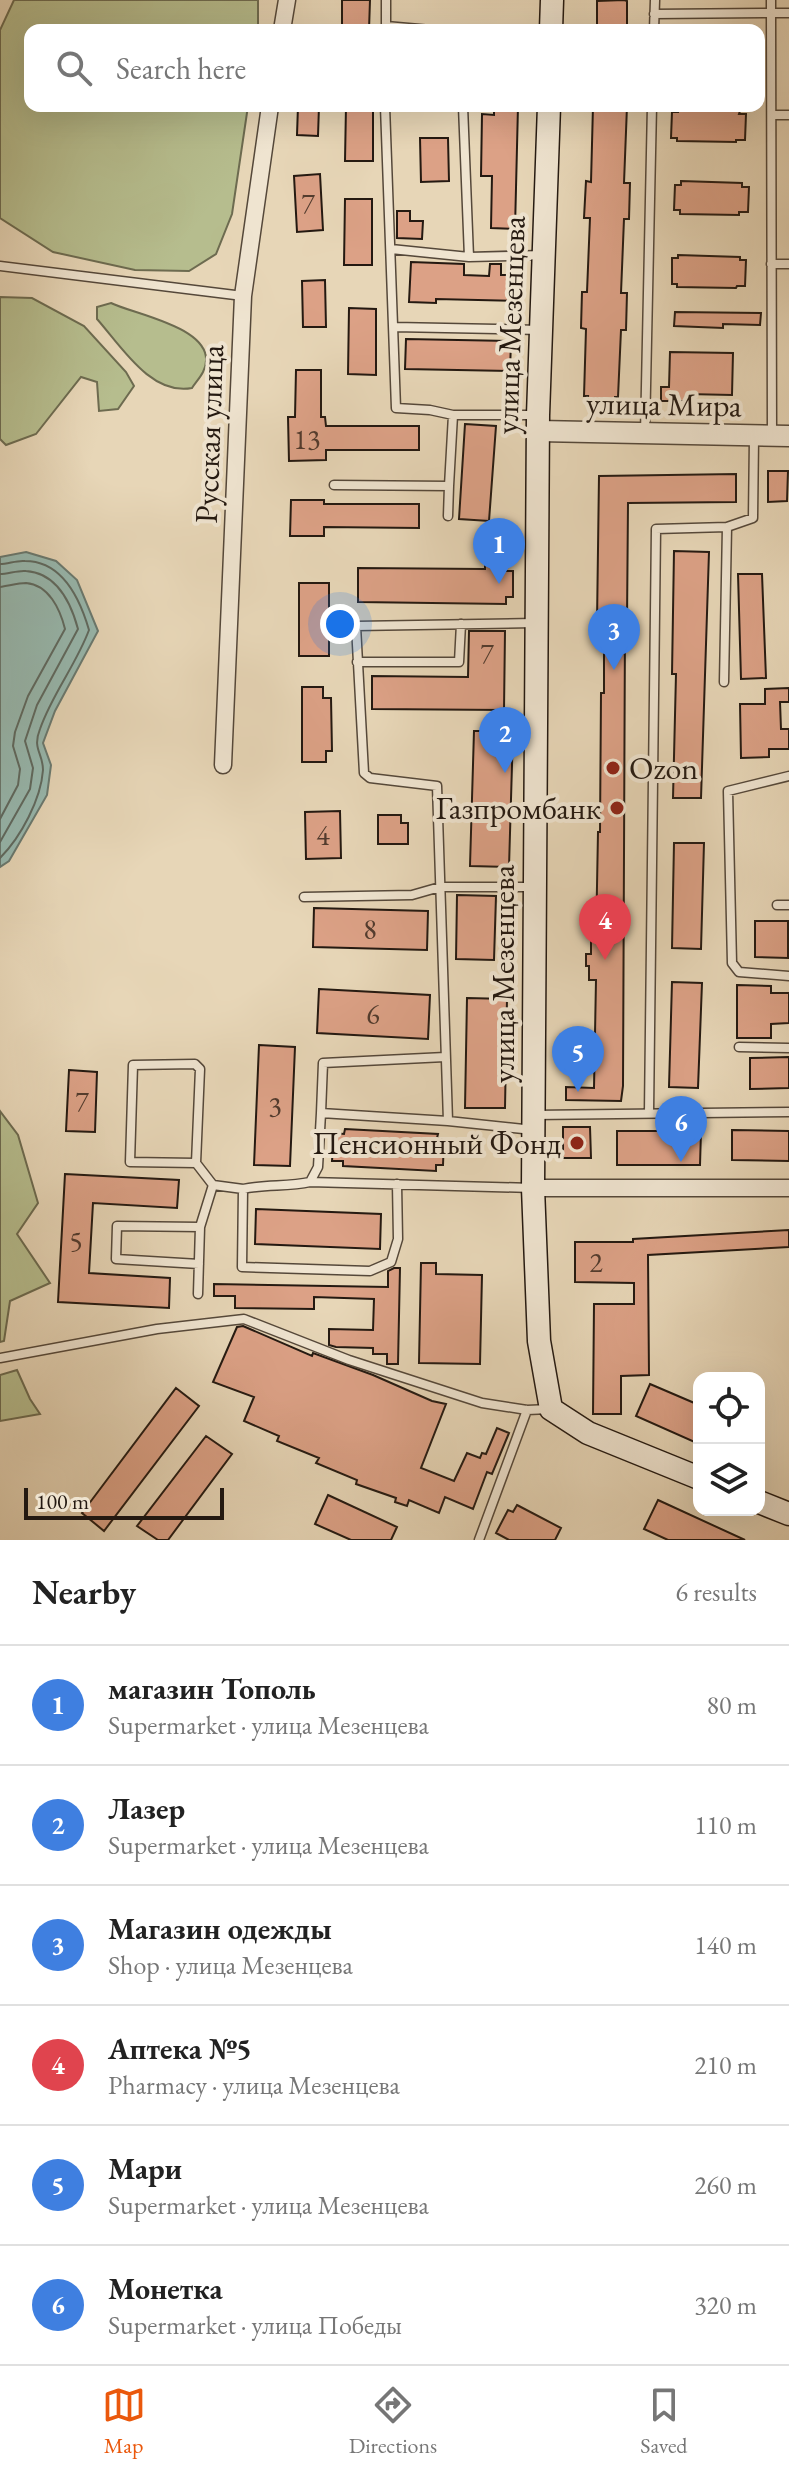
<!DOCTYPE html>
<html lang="en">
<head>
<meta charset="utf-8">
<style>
  :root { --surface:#fff; --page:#f6f6f6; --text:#222; --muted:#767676; --line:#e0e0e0; --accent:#ea580c }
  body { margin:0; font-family:"EB Garamond",serif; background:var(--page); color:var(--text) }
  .controls { position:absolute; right:24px; bottom:24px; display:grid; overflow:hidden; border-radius:16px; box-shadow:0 8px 32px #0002 }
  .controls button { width:72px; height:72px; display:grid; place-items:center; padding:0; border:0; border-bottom:2px solid var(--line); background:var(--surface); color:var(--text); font:40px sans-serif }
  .scale { position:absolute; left:24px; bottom:20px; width:200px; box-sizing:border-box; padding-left:8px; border:4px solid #241911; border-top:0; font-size:22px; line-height:28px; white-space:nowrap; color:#241911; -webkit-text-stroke:6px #efe4d0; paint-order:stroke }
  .you { position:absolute; left:340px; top:624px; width:28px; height:28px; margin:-20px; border:6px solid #fff; border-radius:50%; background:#1a73e8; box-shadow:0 0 0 12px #1a73e833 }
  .badge { display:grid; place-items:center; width:52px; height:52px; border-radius:50%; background:var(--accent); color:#fff; font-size:26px; font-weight:700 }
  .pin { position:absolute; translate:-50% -66px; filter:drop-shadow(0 2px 4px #0008) }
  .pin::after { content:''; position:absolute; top:42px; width:28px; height:24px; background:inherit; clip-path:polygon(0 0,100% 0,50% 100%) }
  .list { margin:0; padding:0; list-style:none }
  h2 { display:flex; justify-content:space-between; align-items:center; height:104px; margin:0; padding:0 32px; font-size:34px }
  h2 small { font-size:26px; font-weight:400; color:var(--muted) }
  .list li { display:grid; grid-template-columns:52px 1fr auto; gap:24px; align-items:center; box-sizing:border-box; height:120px; padding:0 32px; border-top:2px solid var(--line) }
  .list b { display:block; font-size:30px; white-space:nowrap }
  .list p { margin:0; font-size:26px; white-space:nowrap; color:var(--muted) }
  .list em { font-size:26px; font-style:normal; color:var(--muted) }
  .icon { flex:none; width:44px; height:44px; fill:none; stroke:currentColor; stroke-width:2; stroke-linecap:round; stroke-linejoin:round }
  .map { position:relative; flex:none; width:789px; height:1540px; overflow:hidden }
  .search { position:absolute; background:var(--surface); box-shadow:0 8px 32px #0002; left:24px; right:24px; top:24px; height:88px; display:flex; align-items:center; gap:20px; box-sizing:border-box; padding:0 28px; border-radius:16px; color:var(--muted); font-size:30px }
  .sheet { height:824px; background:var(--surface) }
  nav { display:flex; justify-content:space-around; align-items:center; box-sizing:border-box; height:112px; border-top:2px solid var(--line); background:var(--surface); font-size:22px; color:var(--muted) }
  nav a { display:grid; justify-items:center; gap:4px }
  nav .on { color:var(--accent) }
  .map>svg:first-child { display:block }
  .green { fill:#b6bd8e; stroke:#6d6b50; stroke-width:2 }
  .water { fill:#97b9b0; stroke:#697970; stroke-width:2 }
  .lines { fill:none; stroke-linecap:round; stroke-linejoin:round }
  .shore { stroke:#5e6960; stroke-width:2 }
  .building { fill:#dca186; stroke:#241911; stroke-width:2 }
  .service-casing { stroke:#55483a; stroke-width:11 }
  .minor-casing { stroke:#55483a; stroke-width:19 }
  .tertiary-casing { stroke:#55483a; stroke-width:23 }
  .secondary-casing { stroke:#241911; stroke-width:25 }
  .service { stroke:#efe4d0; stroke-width:8 }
  .minor { stroke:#efe4d0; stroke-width:16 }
  .tertiary { stroke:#efe4d0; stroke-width:20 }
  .secondary { stroke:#efe4d0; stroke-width:22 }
  .poi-dot { fill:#8f2418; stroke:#efe4d0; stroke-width:3 }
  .labels { text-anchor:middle; stroke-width:8; stroke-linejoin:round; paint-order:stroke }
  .number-label { font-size:28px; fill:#523b2e }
  .street-label { font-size:32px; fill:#241911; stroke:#efe4d0 }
  .poi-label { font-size:32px; fill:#241911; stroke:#efe4d0; text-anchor:end }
</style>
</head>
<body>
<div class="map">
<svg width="789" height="1540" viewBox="0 0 789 1540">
  <rect width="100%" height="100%" fill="#e7d6b7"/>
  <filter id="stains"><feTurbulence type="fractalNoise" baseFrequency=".0025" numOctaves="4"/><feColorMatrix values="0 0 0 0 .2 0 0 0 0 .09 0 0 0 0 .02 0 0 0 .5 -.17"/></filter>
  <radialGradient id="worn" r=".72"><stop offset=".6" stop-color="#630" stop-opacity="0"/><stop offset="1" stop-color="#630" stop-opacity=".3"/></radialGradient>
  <path class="green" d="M 14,0 L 258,0 L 258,30 L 30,30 L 30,106 L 248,106 L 232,214 L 216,254 L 189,271 L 135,270 L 53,252 L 0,218 L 0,30 Z
    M 0,297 L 32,298 L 84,326 L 126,372 L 134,386 L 118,409 L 99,411 L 97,382 L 81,377 L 36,434 L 6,445 L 0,439 Z
    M 111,303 C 135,315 224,329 203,372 C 200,378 195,383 192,388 C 151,396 121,346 97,319 L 97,307 Z
    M 0,1111 L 18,1135 L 38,1203 L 17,1234 L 50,1283 L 10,1301 L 4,1341 L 0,1342 Z
    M 17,1370 L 30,1399 L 40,1414 L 0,1421 L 0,1375 Z"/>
  <path class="water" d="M 26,552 L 56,561 L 77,580 L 98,631 L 55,711 L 43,743 L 51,765 L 47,795 L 9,861 L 0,867 L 0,557 Z"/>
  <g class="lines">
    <path class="shore" d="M 0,564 C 8,564 17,560 25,561 C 63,561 80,599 89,630 C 76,665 52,694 40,729 C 32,749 43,753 43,770 C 41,799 21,837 0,858
      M 0,574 C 8,574 18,570 26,571 C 57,573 71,603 78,629 L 37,705 L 25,741 L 33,768 L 30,789 L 0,842
      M 0,587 C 8,586 18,583 26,583 C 49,585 60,609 65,629 L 28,696 L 15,732 L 13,746 L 20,769 L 18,785 L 0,819"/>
  </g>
  <path class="building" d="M 342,0 L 370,0 L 369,30 L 342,30 Z
    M 624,0 L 627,1 L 627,26 L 624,26 L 624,30 L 599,30 L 600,27 L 597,26 L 597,1 Z
    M 298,106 L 319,106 L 318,136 L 297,135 Z
    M 346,106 L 373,106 L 373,161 L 345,161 Z
    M 494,106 L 518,106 L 515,229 L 491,228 L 492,176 L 481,176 L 482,114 L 494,115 Z
    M 593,106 L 627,106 L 624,183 L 630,183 L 629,219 L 624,219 L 621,293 L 627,293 L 626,330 L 621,330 L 618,397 L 615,397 L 615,403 L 587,402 L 588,396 L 584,396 L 586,329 L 581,328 L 582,292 L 587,292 L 590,218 L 584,218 L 586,181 L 591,182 Z
    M 678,109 L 740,111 L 739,114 L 746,114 L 745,140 L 736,140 L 736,142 L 677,141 L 677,138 L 671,138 L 672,112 L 678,112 Z
    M 420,138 L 448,138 L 449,181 L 421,182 Z
    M 320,174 L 323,230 L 297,232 L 294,176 Z
    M 681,181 L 742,183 L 742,187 L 749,187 L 748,212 L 739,212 L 739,215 L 680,214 L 680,210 L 674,210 L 675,185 L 681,185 Z
    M 345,199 L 372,199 L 372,265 L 344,265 Z
    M 397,211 L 410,211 L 410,221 L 423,221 L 422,239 L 397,238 Z
    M 678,255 L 740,257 L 740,260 L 746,260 L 745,286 L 737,286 L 736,288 L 677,287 L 677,284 L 672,284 L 672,258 L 678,258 Z
    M 411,262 L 464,264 L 464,275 L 489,276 L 490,264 L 501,264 L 501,275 L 518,275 L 517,301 L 436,299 L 436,303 L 409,302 Z
    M 325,280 L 326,327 L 303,327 L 302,281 Z
    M 349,308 L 376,309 L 376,375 L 348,374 Z
    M 675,312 L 761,313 L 760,325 L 723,324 L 723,328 L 674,326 Z
    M 406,339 L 511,341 L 510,371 L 405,369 Z
    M 670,352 L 733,353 L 732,395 L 687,394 L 687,401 L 661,401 L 661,387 L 669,387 Z
    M 296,370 L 321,370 L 321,417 L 325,417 L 326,426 L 419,426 L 419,450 L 326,450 L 326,460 L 289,461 L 288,417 L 295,417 Z
    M 465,424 L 496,426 L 489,521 L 459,519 Z
    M 768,471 L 788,471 L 787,501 L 768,502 Z
    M 736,474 L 736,502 L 628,503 L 627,622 L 625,622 L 623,1086 L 621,1101 L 566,1100 L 566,1087 L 594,1088 L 596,980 L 589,980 L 589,966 L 586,966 L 586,954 L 591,954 L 591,939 L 596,940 L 598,832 L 600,832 L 601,693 L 604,693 L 604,622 L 597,622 L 599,476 Z
    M 291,500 L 324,500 L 324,504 L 419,504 L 419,528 L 324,527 L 324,536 L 290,536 Z
    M 674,551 L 709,552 L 701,798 L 673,798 L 676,674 L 672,674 Z
    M 485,565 L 504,565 L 504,571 L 513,571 L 513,597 L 506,597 L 506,604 L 358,602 L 358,568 L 485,569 Z
    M 738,574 L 762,574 L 766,678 L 741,679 Z
    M 299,583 L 329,583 L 329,656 L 299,656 Z
    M 469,631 L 505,631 L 504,710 L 372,709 L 372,676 L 468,677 Z
    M 302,687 L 323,687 L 323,698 L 331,698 L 332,751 L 326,751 L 326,762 L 302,762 Z
    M 789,688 L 789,702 L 780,702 L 781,729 L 789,729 L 789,749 L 769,749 L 769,757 L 741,758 L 740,704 L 765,704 L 765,689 Z
    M 474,731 L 513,731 L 509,867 L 470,866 Z
    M 340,811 L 341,858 L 306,859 L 305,812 Z
    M 378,815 L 401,815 L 401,823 L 408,823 L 408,844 L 378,844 Z
    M 674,843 L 704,843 L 701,949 L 672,948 Z
    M 457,895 L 496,896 L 494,960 L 456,959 Z
    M 314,908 L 428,911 L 427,950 L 313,947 Z
    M 755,921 L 788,921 L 788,958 L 755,957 Z
    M 672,982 L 702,983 L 698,1088 L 669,1087 Z
    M 737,985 L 771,986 L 771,993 L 789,993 L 789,1023 L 771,1024 L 771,1038 L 737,1038 Z
    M 319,989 L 430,995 L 428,1039 L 317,1033 Z
    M 467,998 L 507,999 L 505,1108 L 465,1108 Z
    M 259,1045 L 295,1047 L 290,1166 L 254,1165 Z
    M 789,1057 L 789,1088 L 750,1089 L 750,1058 Z
    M 69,1070 L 97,1072 L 95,1132 L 66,1131 Z
    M 563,1127 L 590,1127 L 591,1158 L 563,1158 Z
    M 345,1129 L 438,1134 L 437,1138 L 444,1139 L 443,1165 L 436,1165 L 436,1171 L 343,1166 L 343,1161 L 332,1161 L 334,1133 L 344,1134 Z
    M 732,1130 L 789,1131 L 789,1161 L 732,1160 Z
    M 617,1131 L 701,1131 L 700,1165 L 617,1165 Z
    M 65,1174 L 179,1180 L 177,1208 L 93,1203 L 89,1273 L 170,1278 L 169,1308 L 58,1302 Z
    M 256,1209 L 381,1214 L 380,1249 L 255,1244 Z
    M 789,1230 L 789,1247 L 648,1255 L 649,1375 L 621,1376 L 621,1414 L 593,1414 L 594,1304 L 634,1304 L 634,1283 L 575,1282 L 575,1242 L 633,1242 L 633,1239 Z
    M 421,1263 L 436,1263 L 436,1274 L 482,1275 L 480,1364 L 419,1363 Z
    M 394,1268 L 400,1268 L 398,1364 L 387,1364 L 387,1354 L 373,1354 L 373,1348 L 336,1347 L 329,1345 L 329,1329 L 373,1330 L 374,1299 L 314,1297 L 314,1309 L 235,1308 L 235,1296 L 214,1296 L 214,1284 L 388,1287 L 388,1271 Z
    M 243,1326 L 312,1356 L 313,1353 L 373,1375 L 432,1401 L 446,1404 L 421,1468 L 454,1481 L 467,1453 L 480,1458 L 482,1453 L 486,1454 L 497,1428 L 509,1433 L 492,1474 L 487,1472 L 473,1509 L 445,1497 L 439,1513 L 409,1500 L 407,1506 L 395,1502 L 396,1498 L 356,1484 L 357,1480 L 316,1463 L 319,1458 L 277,1441 L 279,1436 L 244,1421 L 254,1397 L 213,1382 L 237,1327 Z
    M 650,1384 L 699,1405 L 699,1444 L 636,1416 Z
    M 176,1388 L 199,1406 L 104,1531 L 82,1513 Z
    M 206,1436 L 232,1454 L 168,1540 L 158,1540 L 137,1526 Z
    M 328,1495 L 397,1527 L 391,1540 L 351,1540 L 315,1524 Z
    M 658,1500 L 745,1540 L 668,1540 L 644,1529 Z
    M 517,1505 L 561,1528 L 555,1540 L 509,1540 L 496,1533 L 508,1510 L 513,1512 Z"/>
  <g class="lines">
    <g class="service-casing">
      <path id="service" d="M 771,0 L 771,13 L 789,13
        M 654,14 L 771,13 L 772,435
        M 386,26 L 431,30
        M 386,29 L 386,0
        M 654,30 L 655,0
        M 385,106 L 396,408 L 430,410 L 453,415
        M 463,106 L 469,257
        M 772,115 L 789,115
        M 391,249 L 469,257 L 542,255
        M 771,264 L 789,264
        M 0,266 L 243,296
        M 394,327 L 541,330
        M 645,433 L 652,106
        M 334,485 L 449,486 L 448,516
        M 449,486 L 453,415 L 537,415
        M 357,662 L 459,662 L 461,624
        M 724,682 L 727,527
        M 789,776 L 728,791 L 732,963 L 739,972 L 789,976
        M 304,897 L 412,895 L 440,887 L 534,887
        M 777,905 L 789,905
        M 739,1047 L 789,1048
        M 321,1113 L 323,1063 L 445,1057
        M 649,1113 L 656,529 L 727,527 L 753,518 L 754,438
        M 534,1115 L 789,1112
        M 448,1121 L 437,786 L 370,778 L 364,773 L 356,626 L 534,623
        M 196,1163 L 130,1162 L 133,1065 L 195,1064 L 200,1069 L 196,1163 L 213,1185 L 243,1189
        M 310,1182 L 532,1188
        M 397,1184 L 398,1239 L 391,1262 L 370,1271 L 242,1267 L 243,1189 C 266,1184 288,1187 310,1182 L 318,1167 L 321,1113 L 448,1121 L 533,1130
        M 199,1264 L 116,1259 L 117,1226 L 200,1227
        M 198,1294 L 200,1227 L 213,1185
        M 0,1358 L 157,1329 L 244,1319 L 349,1360 L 482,1403 L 527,1410 L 550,1409
        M 479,1540 L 527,1410"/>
    </g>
    <g class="minor-casing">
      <path id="minor" d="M 282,30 L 287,0
        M 223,765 L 243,296 L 270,106
        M 533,1188 L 789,1188"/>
    </g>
    <g class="tertiary-casing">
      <path id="tertiary" d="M 539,431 L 789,436"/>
    </g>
    <g class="secondary-casing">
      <path id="secondary" d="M 551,30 L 552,0
        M 549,106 L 538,415 L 533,1188 L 539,1341 L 551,1409 L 588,1433 L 699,1478
        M 759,1502 L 789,1514"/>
    </g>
    <use href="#service" class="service"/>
    <use href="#minor" class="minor"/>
    <use href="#tertiary" class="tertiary"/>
    <use href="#secondary" class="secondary"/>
  </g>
  <g class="poi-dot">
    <circle cx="613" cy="768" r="8"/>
    <circle cx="617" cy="808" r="8"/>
    <circle cx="577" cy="1143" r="8"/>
  </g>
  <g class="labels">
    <g class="number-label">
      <text x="308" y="213">7</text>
      <text x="307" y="449">13</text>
      <text x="487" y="663">7</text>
      <text x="323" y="845">4</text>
      <text x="370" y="939">8</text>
      <text x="373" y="1024">6</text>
      <text x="82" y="1111">7</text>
      <text x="275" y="1116">3</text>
      <text x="76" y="1251">5</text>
      <text x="596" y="1272">2</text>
    </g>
    <g class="street-label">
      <text transform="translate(510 325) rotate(-88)" y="11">улица Мезенцева</text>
      <text transform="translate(664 404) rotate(1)" y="11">улица Мира</text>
      <text transform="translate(209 434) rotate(-88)" y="11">Русская улица</text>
      <text transform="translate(503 974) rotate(-90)" y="11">улица Мезенцева</text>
    </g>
    <g class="poi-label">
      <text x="629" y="779" text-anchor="start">Ozon</text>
      <text x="601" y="819">Газпромбанк</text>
      <text x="561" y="1154">Пенсионный Фонд</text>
    </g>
  </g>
  <rect width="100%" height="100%" filter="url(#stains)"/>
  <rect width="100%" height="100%" fill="url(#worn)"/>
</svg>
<div class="controls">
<button><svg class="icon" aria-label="locate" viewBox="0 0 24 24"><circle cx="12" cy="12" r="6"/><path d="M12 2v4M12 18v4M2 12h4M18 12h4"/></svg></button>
<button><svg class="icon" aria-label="layers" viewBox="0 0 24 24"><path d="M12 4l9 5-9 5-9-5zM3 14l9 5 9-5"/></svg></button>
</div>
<div class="scale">100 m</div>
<div class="you"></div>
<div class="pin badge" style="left:499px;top:584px;background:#3f7fe0">1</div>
<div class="pin badge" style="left:505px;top:773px;background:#3f7fe0">2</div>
<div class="pin badge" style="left:614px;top:670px;background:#3f7fe0">3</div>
<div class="pin badge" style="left:605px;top:960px;background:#e0444e">4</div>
<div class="pin badge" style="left:578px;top:1092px;background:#3f7fe0">5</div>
<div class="pin badge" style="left:681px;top:1162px;background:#3f7fe0">6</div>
<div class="search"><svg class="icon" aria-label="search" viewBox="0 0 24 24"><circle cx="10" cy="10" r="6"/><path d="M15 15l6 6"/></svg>Search here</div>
</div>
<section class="sheet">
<h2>Nearby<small>6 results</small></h2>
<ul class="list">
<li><span class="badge" style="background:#3f7fe0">1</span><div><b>магазин Тополь</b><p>Supermarket · улица Мезенцева</p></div><em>80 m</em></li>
<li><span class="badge" style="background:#3f7fe0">2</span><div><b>Лазер</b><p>Supermarket · улица Мезенцева</p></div><em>110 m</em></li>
<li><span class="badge" style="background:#3f7fe0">3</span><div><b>Магазин одежды</b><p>Shop · улица Мезенцева</p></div><em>140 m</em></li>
<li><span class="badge" style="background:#e0444e">4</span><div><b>Аптека №5</b><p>Pharmacy · улица Мезенцева</p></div><em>210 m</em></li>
<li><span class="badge" style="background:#3f7fe0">5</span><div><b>Мари</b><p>Supermarket · улица Мезенцева</p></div><em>260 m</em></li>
<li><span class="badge" style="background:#3f7fe0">6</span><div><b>Монетка</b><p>Supermarket · улица Победы</p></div><em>320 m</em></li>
</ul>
</section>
<nav>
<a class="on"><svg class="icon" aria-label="map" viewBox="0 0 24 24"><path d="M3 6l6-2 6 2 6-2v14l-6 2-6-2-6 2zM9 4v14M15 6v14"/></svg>Map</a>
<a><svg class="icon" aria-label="directions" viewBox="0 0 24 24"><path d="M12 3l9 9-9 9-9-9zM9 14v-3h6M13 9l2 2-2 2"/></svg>Directions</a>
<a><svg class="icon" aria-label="saved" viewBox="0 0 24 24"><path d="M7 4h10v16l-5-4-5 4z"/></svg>Saved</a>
</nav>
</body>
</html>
